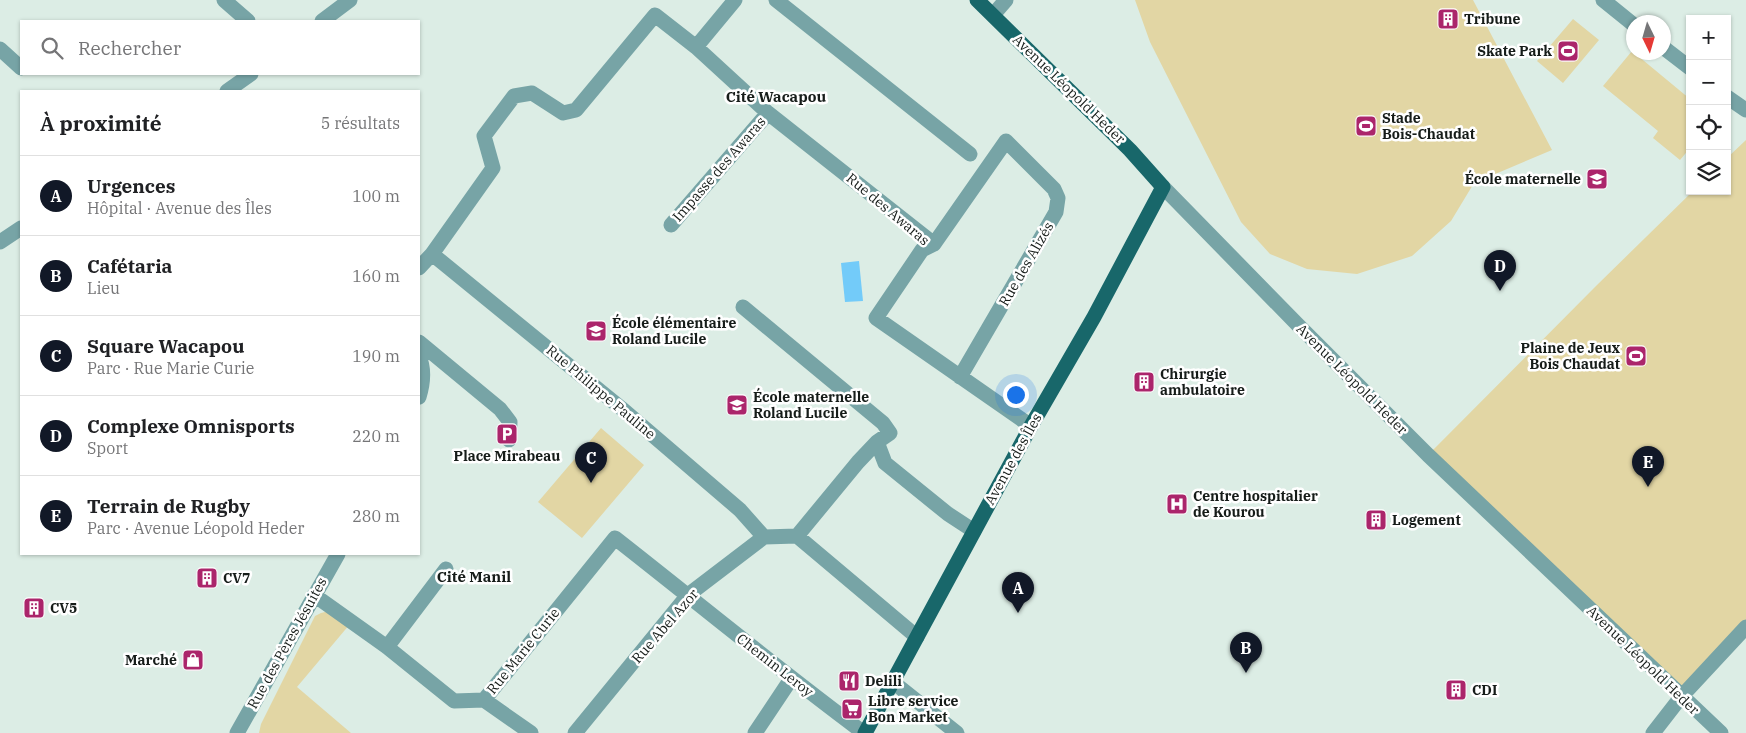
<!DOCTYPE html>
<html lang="fr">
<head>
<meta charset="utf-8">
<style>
  :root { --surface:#fff; --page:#f2f2f2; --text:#202124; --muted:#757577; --line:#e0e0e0; --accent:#111827 }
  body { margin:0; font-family:"IBM Plex Serif",serif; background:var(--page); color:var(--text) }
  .controls { position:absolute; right:15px; top:15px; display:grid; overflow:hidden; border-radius:0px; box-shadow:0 1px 4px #0004 }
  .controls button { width:45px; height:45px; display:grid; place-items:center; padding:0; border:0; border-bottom:1px solid var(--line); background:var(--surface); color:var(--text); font:25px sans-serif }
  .compass { position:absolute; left:1626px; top:15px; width:45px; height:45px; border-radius:50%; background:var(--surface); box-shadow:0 1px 4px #0004; rotate:175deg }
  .you { position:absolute; left:1015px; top:394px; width:18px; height:18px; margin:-12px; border:4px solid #fff; border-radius:50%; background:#1a73e8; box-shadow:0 0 0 8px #1a73e833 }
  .badge { display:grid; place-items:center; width:32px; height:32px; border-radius:50%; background:var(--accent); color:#fff; font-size:16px; font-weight:700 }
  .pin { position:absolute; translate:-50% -41px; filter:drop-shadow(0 1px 2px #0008) }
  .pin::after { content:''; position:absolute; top:26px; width:18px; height:15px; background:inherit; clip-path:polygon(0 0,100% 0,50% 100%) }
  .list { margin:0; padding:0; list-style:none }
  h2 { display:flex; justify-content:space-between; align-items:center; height:65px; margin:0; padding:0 20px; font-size:21px }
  h2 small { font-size:16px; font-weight:400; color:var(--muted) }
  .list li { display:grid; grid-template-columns:32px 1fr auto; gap:15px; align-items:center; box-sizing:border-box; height:80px; padding:0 20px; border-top:1px solid var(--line) }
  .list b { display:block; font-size:19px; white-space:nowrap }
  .list p { margin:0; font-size:16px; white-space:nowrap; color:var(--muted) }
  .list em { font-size:16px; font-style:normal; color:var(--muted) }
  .icon { flex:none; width:28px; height:28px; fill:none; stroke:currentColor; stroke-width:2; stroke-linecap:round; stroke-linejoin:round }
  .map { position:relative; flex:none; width:1746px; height:733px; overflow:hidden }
  .search { position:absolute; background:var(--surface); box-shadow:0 1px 4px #0004; left:20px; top:20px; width:400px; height:55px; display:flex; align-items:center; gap:12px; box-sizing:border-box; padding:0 18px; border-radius:0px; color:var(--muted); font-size:19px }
  .panel { position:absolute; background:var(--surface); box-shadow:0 1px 4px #0004; left:20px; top:90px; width:400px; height:465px; border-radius:0px }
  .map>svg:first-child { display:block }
  .green { fill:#e2d6a4 }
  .water { fill:#73cbf9 }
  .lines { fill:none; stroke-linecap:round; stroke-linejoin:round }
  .minor { stroke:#77a4a6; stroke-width:15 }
  .major { stroke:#18676a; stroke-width:15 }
  .labels { text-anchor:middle; stroke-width:5; stroke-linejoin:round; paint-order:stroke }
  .poi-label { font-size:14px; font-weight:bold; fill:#161c19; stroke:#fff; text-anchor:start }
  .street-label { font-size:14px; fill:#161c19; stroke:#fff }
  .neighbourhood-label { font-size:15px; font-weight:bold; fill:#161c19; stroke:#fff }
</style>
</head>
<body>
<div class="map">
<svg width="1746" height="733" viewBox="0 0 1746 733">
  <rect width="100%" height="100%" fill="#dcede5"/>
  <path class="green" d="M 1135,0 L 1473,0 L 1552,150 L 1474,183 L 1451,221 L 1412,256 L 1357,274 L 1307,269 L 1270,254 L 1241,222 L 1150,42 Z
    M 1573,19 L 1599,40 L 1563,83 L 1537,61 Z
    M 1632,51 L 1690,99 L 1690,148 L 1680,160 L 1653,138 L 1658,131 L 1603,86 Z
    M 1746,140 L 1746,627 L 1681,697 L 1428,455 L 1597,285 L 1693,191 L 1727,191 L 1727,158 Z
    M 601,428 L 644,465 L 582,538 L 538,502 Z
    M 329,611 L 350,624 L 297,687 L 351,733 L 259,733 L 261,724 L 315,616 L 321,613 Z"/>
  <path class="water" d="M 859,261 L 863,301 L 845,302 L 841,263 Z"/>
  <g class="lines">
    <path class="minor" d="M 224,0 L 248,21
      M 776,0 L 970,154
      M 1603,0 L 1634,25
      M 993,15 L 1006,0
      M 322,21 L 350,0
      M 696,47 L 735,0
      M 1664,48 L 1690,68
      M 0,49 L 21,68
      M 227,91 L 251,74
      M 1727,97 L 1746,110
      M 1163,187 L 1297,324 L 1428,455 L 1721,733
      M 671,225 L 768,113
      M 0,242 L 21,228
      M 432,254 L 621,408 L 740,510 L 764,537
      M 419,268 L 432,254 L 493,168 L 484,136 L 514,96 L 532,93 L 563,113 L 576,110 L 655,15 L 696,47 L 768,113 L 934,244
      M 743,307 L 883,423 L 890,433 L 877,442 L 885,463 L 948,514 L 974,531
      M 419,342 L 500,409 L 510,422 L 509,440
      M 419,356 C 425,370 423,384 419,397
      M 960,377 L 1056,212 L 1058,198 L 1054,189 L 1006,141 L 934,244 L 922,250 L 876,318 L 1031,426
      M 797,536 L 917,637
      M 314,595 L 387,647 L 454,701 L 484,700 L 615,538 C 698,603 779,670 864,733
      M 387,647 L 446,569
      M 893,682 L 957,733
      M 484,700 L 531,733
      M 237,733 L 338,554
      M 575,733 L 688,595 L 764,537 L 797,536 L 858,462 L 877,442
      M 755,733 L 791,679
      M 1653,733 L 1681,697 L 1746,627"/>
    <path class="major" d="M 865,733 L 1031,426 L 1094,317 L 1163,187 L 1130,150 L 977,0"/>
  </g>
  <defs>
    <g id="building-square" transform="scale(1.125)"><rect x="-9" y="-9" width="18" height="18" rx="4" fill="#ab256b" stroke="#fff"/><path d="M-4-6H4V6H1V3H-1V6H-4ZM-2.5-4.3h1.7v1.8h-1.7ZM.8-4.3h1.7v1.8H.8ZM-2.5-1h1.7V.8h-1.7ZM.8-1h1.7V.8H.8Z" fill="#fff"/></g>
    <g id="stadium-square" transform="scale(1.125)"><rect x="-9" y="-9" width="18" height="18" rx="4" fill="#ab256b" stroke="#fff"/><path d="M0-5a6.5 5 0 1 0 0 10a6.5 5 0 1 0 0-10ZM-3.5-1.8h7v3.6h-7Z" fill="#fff"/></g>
    <g id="school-square" transform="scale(1.125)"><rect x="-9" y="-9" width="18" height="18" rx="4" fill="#ab256b" stroke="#fff"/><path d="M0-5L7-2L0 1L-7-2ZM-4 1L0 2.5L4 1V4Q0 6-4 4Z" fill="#fff"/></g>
    <g id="parking-square" transform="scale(1.125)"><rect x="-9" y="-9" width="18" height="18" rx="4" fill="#ab256b" stroke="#fff"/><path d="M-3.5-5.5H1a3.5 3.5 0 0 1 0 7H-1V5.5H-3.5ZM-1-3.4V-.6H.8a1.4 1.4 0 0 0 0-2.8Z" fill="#fff"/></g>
    <g id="hospital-square" transform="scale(1.125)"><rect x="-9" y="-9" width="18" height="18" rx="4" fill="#ab256b" stroke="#fff"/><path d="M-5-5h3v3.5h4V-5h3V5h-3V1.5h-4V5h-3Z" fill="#fff"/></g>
    <g id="shop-square" transform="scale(1.125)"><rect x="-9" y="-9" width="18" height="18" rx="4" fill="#ab256b" stroke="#fff"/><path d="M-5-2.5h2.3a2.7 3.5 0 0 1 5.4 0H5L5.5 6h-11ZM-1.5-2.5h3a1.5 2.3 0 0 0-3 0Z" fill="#fff"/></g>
    <g id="restaurant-square" transform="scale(1.125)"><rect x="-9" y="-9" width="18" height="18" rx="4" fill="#ab256b" stroke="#fff"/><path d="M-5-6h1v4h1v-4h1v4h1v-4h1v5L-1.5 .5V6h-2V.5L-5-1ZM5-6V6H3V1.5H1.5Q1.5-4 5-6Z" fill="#fff"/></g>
    <g id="supermarket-square" transform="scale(1.125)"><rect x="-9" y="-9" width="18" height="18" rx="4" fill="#ab256b" stroke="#fff"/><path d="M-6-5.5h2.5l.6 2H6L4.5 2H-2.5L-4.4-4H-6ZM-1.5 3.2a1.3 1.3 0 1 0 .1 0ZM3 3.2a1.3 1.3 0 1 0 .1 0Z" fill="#fff"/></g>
  </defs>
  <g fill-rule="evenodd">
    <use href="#building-square" x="1448" y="19"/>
    <use href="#stadium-square" x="1568" y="51"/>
    <use href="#stadium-square" x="1366" y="126"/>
    <use href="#school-square" x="1597" y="179"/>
    <use href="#school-square" x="596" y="331"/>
    <use href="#stadium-square" x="1636" y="356"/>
    <use href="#building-square" x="1144" y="382"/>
    <use href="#school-square" x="737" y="405"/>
    <use href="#parking-square" x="507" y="434"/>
    <use href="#hospital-square" x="1177" y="504"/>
    <use href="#building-square" x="1376" y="520"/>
    <use href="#building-square" x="207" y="578"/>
    <use href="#building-square" x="34" y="608"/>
    <use href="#shop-square" x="193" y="660"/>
    <use href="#restaurant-square" x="849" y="681"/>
    <use href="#building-square" x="1456" y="690"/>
    <use href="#supermarket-square" x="852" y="709"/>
  </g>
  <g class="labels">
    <g class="poi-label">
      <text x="1464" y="24">Tribune</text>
      <text x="1552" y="56" text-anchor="end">Skate Park</text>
      <text x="1382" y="123">Stade<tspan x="1382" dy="16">Bois-Chaudat</tspan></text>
      <text x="1581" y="184" text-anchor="end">École maternelle</text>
      <text x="612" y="328">École élémentaire<tspan x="612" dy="16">Roland Lucile</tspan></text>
      <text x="1620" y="353" text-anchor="end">Plaine de Jeux<tspan x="1620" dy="16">Bois Chaudat</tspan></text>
      <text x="1160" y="379">Chirurgie<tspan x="1160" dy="16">ambulatoire</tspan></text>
      <text x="753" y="402">École maternelle<tspan x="753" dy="16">Roland Lucile</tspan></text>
      <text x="507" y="461" text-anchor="middle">Place Mirabeau</text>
      <text x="1193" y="501">Centre hospitalier<tspan x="1193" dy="16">de Kourou</tspan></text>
      <text x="1392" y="525">Logement</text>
      <text x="223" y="583">CV7</text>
      <text x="50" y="613">CV5</text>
      <text x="177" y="665" text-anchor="end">Marché</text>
      <text x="865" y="686">Delili</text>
      <text x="1472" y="695">CDI</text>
      <text x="868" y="706">Libre service<tspan x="868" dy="16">Bon Market</tspan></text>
    </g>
    <g class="street-label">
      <text transform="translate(1069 89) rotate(44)" y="5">Avenue Léopold Heder</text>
      <text transform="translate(719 169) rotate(-49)" y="5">Impasse des Awaras</text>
      <text transform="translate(888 209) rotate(40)" y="5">Rue des Awaras</text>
      <text transform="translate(1026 264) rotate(-60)" y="5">Rue des Alizés</text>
      <text transform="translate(1352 379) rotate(45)" y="5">Avenue Léopold Heder</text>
      <text transform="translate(601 392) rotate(40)" y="5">Rue Philippe Pauline</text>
      <text transform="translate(1013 459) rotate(-61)" y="5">Avenue des Îles</text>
      <text transform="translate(665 626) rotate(-49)" y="5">Rue Abel Azor</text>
      <text transform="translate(287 643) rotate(-61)" y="5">Rue des Pères Jésuites</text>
      <text transform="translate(523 651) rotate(-51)" y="5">Rue Marie Curie</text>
      <text transform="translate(1643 660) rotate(44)" y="5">Avenue Léopold Heder</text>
      <text transform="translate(775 665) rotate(38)" y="5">Chemin Leroy</text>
    </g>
    <g class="neighbourhood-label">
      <text x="776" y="102">Cité Wacapou</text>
      <text x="474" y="582">Cité Manil</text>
    </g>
  </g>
</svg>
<div class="controls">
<button>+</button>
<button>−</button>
<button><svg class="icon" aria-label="locate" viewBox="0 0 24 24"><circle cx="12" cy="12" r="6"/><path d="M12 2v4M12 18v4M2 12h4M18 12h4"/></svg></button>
<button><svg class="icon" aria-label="layers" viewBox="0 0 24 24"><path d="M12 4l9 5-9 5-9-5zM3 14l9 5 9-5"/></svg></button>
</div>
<svg class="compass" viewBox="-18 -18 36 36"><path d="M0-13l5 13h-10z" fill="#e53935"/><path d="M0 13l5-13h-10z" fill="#757577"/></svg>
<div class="you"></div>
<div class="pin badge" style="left:1018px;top:613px">A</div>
<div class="pin badge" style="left:1246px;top:673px">B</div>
<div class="pin badge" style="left:591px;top:483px">C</div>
<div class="pin badge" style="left:1500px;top:291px">D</div>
<div class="pin badge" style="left:1648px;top:487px">E</div>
<div class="search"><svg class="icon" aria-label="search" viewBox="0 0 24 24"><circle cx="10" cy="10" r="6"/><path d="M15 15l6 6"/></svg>Rechercher</div>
<section class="panel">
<h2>À proximité<small>5 résultats</small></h2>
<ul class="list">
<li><span class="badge">A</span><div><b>Urgences</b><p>Hôpital · Avenue des Îles</p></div><em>100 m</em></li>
<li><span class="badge">B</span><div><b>Cafétaria</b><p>Lieu</p></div><em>160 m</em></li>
<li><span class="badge">C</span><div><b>Square Wacapou</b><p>Parc · Rue Marie Curie</p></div><em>190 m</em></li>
<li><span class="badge">D</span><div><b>Complexe Omnisports</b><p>Sport</p></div><em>220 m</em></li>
<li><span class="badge">E</span><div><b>Terrain de Rugby</b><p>Parc · Avenue Léopold Heder</p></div><em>280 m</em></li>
</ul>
</section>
</div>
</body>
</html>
